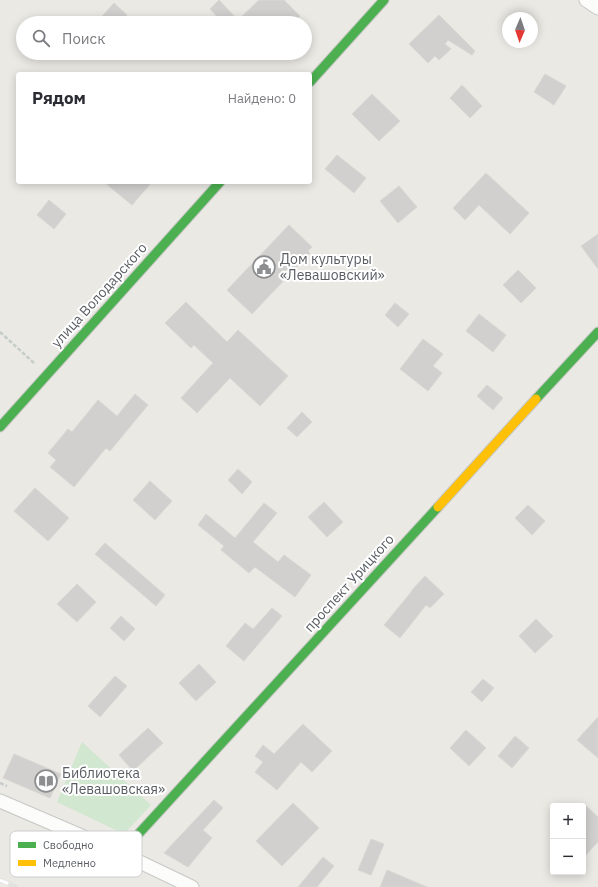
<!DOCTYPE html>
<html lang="ru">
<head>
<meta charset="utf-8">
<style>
  :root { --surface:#fff; --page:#f7f7f7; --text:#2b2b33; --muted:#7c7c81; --line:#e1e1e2 }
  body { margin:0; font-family:"IBM Plex Sans",sans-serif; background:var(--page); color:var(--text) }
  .controls { position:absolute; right:12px; bottom:12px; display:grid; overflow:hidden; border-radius:4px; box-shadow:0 2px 10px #0003 }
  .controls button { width:36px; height:36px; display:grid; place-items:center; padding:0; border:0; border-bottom:1px solid var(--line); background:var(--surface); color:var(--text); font:20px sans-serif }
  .compass { position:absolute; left:502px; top:12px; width:36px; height:36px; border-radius:50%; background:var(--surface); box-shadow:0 2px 10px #0003; rotate:182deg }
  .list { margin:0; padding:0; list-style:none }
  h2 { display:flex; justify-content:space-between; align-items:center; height:52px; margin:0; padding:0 16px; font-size:17px }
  h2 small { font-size:13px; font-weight:400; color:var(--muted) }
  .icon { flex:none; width:22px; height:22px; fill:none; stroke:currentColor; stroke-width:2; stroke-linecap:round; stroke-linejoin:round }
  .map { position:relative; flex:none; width:598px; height:887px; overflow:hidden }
  .search { position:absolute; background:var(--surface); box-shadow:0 2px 10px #0003; left:16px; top:16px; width:296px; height:44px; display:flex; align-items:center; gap:10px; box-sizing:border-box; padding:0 14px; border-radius:22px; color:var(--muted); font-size:15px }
  .panel { position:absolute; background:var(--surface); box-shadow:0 2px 10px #0003; left:16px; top:72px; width:296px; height:112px; border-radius:4px }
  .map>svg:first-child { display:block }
  .green { fill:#d1e7cf }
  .building { fill:#d1d0ce; stroke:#d9d7d3 }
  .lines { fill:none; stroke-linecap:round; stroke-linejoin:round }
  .street-casing { stroke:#c7c7c6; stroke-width:15 }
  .fast-casing { stroke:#c5c6c4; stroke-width:11 }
  .slow-casing { stroke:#c5c6c4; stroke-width:11 }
  .path { stroke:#c6ccc9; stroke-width:2.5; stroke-dasharray:4 2; stroke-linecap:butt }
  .street { stroke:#fcfcfb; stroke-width:13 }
  .fast { stroke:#4caf50; stroke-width:9 }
  .slow { stroke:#ffc107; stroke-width:9 }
  .rail-casing { stroke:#e2e2e1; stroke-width:4.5 }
  .rail { stroke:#fff; stroke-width:3; stroke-dasharray:9; stroke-linecap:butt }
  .labels { text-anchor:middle; stroke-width:4; stroke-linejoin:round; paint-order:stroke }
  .poi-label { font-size:14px; fill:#595d62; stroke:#fff; text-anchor:start }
  .street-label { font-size:14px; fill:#595d62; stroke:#fff }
  .key { fill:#fff; stroke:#cdced0; stroke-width:1 }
  .key-label { font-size:11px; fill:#595d62 }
</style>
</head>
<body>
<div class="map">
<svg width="598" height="887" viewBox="0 0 598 887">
  <rect width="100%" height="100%" fill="#eae9e4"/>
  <path class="green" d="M 82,742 L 151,805 L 124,834 L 57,802 Z"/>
  <path class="building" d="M 219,0 L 238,20 L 259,0 L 284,0 L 300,16 L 292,23 L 223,23 L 210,9 Z
    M 114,3 L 127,15 L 120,23 L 96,23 Z
    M 439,15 L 475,51 L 472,55 L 448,40 L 445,44 L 451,49 L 439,60 L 435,56 L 428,63 L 409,44 Z
    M 545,74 L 566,86 L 554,105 L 534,92 Z
    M 462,85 L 482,106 L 470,118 L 450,98 Z
    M 372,94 L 400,121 L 379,141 L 352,114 Z
    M 337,155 L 366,178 L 354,193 L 325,169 Z
    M 486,173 L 529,213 L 510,234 L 479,205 L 465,220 L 453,208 Z
    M 104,182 L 152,182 L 132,205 Z
    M 399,186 L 417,207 L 398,223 L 380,201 Z
    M 49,200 L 66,214 L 54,229 L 37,215 Z
    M 289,225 L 312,247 L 308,251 L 310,253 L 252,314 L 227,290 Z
    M 598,234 L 598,269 L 581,246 Z
    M 518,270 L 536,288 L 521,303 L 503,285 Z
    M 186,302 L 227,342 L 238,330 L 288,376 L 260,406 L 230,378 L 197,413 L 181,398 L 213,363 L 194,345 L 191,348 L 165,323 Z
    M 395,303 L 409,314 L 398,327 L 385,315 Z
    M 479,314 L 506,335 L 493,352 L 466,331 Z
    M 423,339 L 443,354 L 433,366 L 442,373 L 428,391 L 400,369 Z
    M 487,385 L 503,398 L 493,410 L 477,396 Z
    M 135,394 L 148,405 L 110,451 L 106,448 L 74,487 L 50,467 L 56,460 L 48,453 L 68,429 L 72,432 L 98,400 L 117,416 Z
    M 302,412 L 312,422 L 297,437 L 287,428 Z
    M 238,469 L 252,482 L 242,494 L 228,480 Z
    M 150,481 L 172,501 L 155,520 L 133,500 Z
    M 35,488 L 69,518 L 48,541 L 14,511 Z
    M 324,502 L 343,522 L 327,537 L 308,517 Z
    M 264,503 L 277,513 L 253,542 L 278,562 L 284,555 L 311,575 L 295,597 L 255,567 L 249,573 L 221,550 L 224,546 L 198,525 L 206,514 L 235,538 Z
    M 528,505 L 545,521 L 532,535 L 515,518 Z
    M 105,543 L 165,595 L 156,606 L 95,554 Z
    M 425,576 L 444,594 L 430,608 L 426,605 L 400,638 L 384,625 L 412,591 L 412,590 Z
    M 77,584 L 96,602 L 77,622 L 57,604 Z
    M 272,608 L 282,616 L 244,661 L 226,646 L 245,623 L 253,629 Z
    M 121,616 L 135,629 L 124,641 L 110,628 Z
    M 536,619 L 553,636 L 535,653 L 519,636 Z
    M 199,664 L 216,682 L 196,701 L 179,683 Z
    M 115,676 L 127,686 L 100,717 L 88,706 Z
    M 483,679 L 494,688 L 482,702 L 471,692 Z
    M 598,717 L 598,758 L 577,740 Z
    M 303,724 L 332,751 L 312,772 L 301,762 L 277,790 L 255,772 L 263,762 L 255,756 L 263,745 L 274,754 Z
    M 148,728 L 163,743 L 133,771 L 119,755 Z
    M 466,730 L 486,748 L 469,766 L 450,748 Z
    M 515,736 L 529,748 L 512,768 L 498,756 Z
    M 14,754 L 61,774 L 50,798 L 3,778 Z
    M 214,800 L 223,808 L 203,830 L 212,838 L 188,867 L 164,853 Z
    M 293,803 L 319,828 L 282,866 L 256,841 Z
    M 583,803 L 598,817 L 598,842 L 583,858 Z
    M 371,839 L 384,844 L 371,875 L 358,870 Z
    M 323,857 L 334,866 L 317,887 L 298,887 Z
    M 387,870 L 427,887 L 380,887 Z"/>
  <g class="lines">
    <g class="street-casing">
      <path id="street" d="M 586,0 L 598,8
        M 0,801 L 121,853 L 192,887"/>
    </g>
    <g class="fast-casing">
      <path id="fast" d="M 310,82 L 384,0
        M 536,399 L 598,332
        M 0,427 L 220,182
        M 121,853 L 438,507"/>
    </g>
    <g class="slow-casing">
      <path id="slow" d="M 438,507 L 536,399"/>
    </g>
    <path class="path" d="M 0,332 L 34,363
      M 0,783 L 7,786"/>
    <use href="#street" class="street"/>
    <use href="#fast" class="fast"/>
    <use href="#slow" class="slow"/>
    <g class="rail-casing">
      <path id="rail" d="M 0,880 L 16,887"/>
    </g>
    <use href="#rail" class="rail"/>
  </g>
  <defs>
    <g id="civic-ring" transform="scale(1.15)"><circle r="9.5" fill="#fff" stroke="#8c8e90" stroke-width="1.5"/><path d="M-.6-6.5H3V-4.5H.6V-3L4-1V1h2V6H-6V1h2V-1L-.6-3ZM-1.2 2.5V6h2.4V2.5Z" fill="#8c8e90"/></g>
    <g id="library-ring" transform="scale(1.15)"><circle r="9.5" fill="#fff" stroke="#8c8e90" stroke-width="1.5"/><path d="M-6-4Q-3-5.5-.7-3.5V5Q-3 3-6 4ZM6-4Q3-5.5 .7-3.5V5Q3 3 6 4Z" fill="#8c8e90"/></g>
  </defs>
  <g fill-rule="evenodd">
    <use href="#civic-ring" x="264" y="267"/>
    <use href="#library-ring" x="46" y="781"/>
  </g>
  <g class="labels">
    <g class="poi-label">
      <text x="280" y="264">Дом культуры<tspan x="280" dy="16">«Левашовский»</tspan></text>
      <text x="62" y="778">Библиотека<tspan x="62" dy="16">«Левашовская»</tspan></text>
    </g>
    <g class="street-label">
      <text transform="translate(99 295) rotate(-48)" y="5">улица Володарского</text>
      <text transform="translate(349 583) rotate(-48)" y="5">проспект Урицкого</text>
    </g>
  </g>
  <rect x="10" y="831" width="132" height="46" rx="6" class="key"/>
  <rect x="18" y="842" width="18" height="6" fill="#4caf50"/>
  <rect x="18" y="860" width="18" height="6" fill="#ffc107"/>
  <g class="key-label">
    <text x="43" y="849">Свободно</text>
    <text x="43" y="867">Медленно</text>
  </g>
</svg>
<div class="controls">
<button>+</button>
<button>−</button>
</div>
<svg class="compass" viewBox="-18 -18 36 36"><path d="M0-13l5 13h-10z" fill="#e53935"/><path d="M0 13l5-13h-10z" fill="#7c7c81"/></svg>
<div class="search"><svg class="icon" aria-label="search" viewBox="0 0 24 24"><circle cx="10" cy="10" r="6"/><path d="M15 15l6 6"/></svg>Поиск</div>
<section class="panel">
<h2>Рядом<small>Найдено: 0</small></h2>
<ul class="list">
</ul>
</section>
</div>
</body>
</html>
